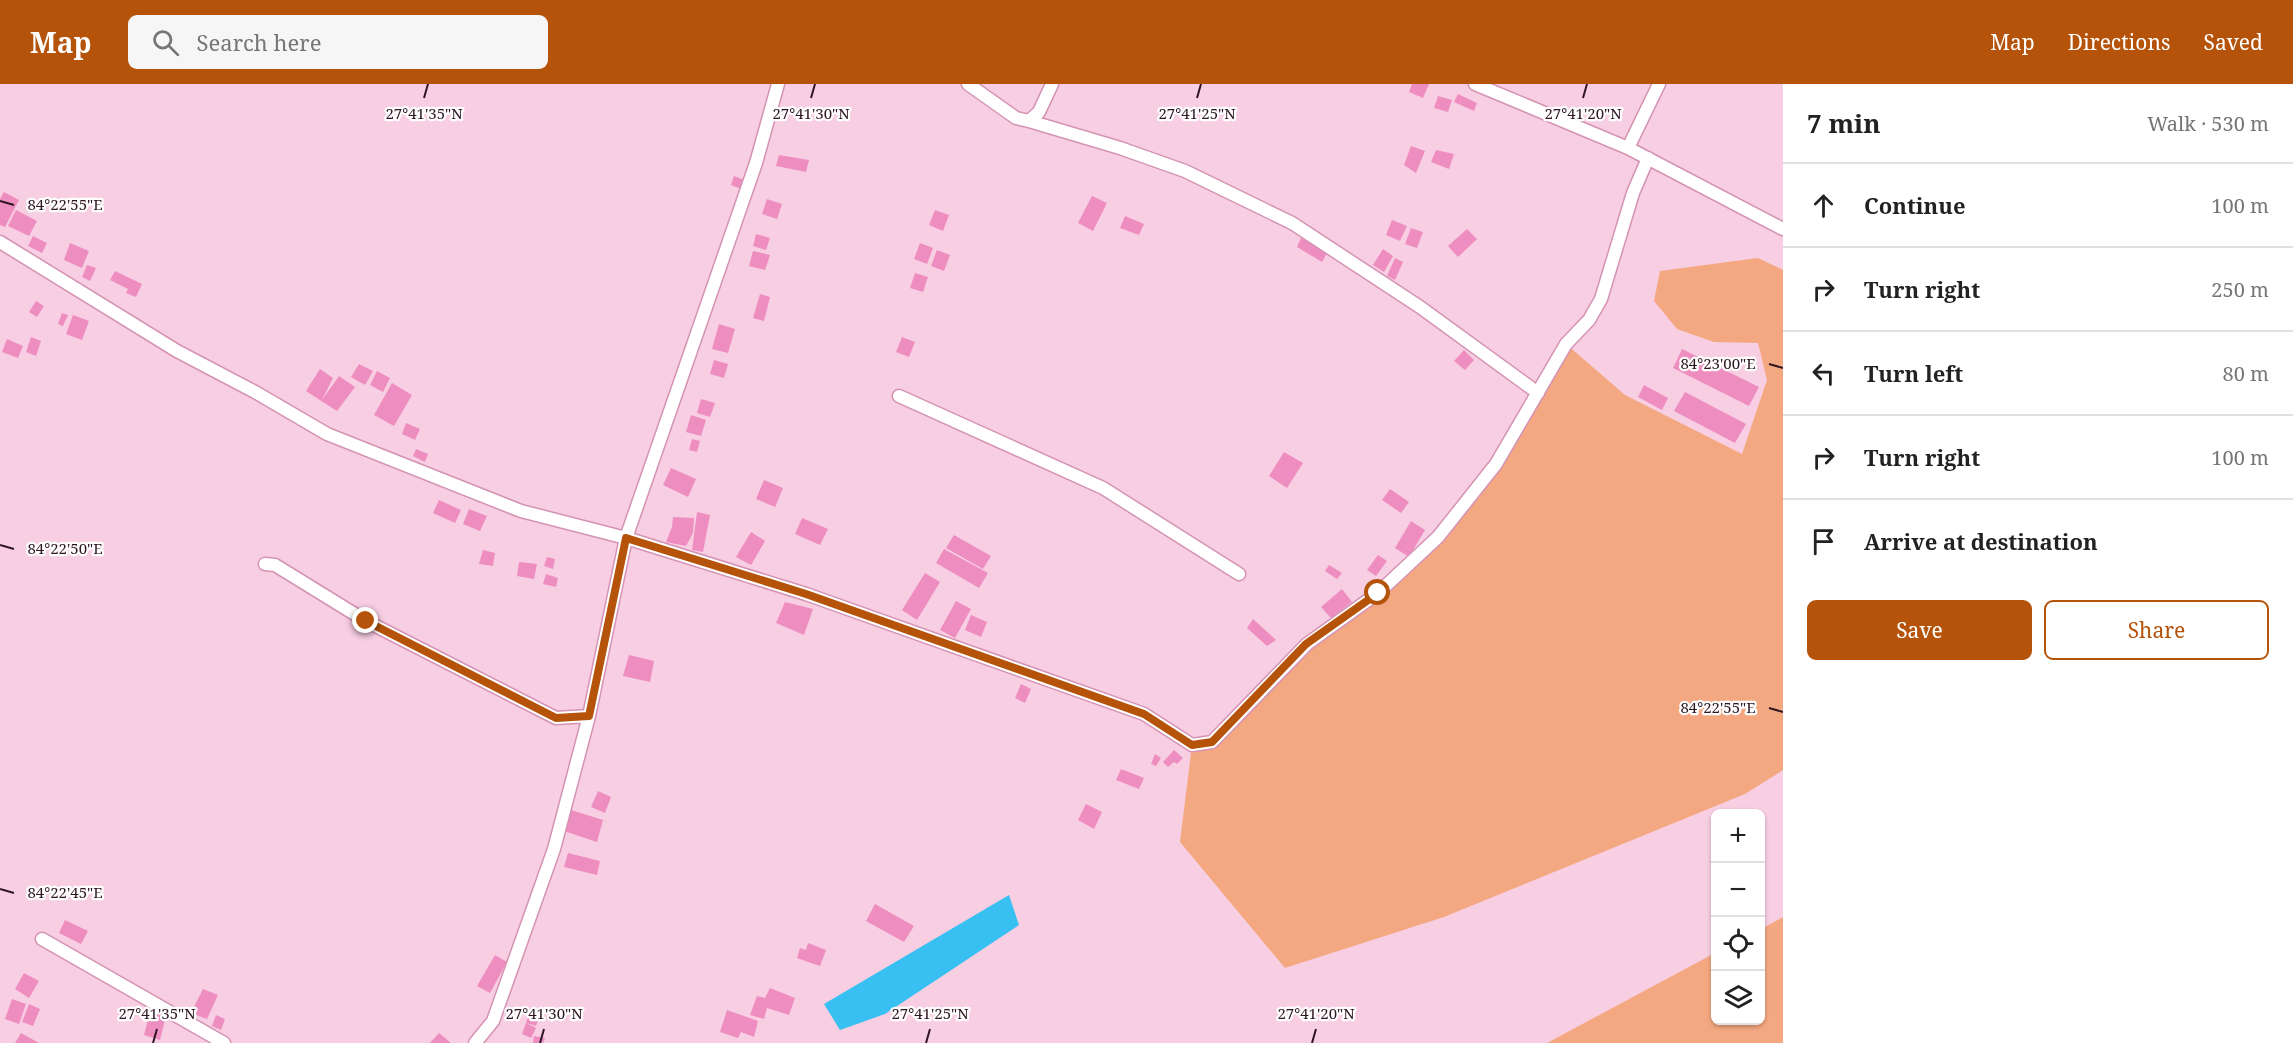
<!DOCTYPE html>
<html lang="en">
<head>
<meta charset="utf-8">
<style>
  :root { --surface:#fff; --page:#f6f6f6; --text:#222; --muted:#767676; --line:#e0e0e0; --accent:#b45309 }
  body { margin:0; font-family:"Noto Serif",serif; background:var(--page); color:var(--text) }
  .controls { position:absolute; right:18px; bottom:18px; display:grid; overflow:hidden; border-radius:9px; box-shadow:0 2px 4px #0004 }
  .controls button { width:54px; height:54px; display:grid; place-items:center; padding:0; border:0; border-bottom:2px solid var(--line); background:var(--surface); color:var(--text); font:30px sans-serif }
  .stop { position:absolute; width:18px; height:18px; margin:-14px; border:4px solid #b45309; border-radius:50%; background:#fff }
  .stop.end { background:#b45309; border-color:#fff; box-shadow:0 2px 6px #0008 }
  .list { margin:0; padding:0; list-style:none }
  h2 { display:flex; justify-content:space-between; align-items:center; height:78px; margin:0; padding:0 24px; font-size:26px }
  h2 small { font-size:20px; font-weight:400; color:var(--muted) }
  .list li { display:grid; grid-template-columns:39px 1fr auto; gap:18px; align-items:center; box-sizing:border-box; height:84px; padding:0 24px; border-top:2px solid var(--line) }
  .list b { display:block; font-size:22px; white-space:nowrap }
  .list em { font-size:20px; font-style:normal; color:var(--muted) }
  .actions { display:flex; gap:12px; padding:18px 24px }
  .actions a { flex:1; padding:14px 0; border:2px solid var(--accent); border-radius:9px; text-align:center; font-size:21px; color:var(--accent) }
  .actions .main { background:var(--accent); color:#fff }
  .icon { flex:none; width:33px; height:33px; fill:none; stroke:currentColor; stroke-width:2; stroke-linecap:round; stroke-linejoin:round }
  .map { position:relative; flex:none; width:1783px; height:959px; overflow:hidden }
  header { display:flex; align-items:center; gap:36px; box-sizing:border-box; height:84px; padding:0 30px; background:var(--accent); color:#fff }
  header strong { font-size:28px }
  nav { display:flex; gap:33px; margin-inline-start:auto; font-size:21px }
  .search { width:420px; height:54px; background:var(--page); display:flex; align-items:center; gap:15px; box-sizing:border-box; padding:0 21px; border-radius:9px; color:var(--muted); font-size:22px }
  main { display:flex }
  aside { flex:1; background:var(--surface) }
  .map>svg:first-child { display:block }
  .green { fill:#f4a881 }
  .water { fill:#38c0f2 }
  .building { fill:#ee8dc0 }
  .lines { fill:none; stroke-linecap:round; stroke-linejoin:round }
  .street-casing { stroke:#d593b4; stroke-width:15 }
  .street { stroke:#fff; stroke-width:12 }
  .route { stroke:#b45309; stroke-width:8 }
  .ticks { fill:none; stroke:#2e1623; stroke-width:2 }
  .ticks-label { font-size:15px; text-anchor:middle; fill:#2e1623; stroke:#fdfdfd; stroke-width:4.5; stroke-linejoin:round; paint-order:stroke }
</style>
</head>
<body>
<header>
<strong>Map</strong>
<div class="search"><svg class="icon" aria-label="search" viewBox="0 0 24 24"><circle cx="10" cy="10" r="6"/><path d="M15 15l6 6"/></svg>Search here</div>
<nav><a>Map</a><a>Directions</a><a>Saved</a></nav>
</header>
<main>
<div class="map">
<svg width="1783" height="959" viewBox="0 0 1783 959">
  <rect width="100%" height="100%" fill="#f8cee2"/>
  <path class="green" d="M 1758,174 L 1783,186 L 1783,686 L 1745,710 L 1444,833 L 1285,884 L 1180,758 L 1192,661 L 1212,658 L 1307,560 L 1438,453 L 1496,380 L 1566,260 L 1625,311 L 1742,370 L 1767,296 L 1758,259 L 1714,258 L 1677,245 L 1654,217 L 1660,187 Z
    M 1783,833 L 1783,959 L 1547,959 L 1715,869 L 1716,936 L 1760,936 L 1761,845 Z"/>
  <path class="water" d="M 1009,811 L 1019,841 L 885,930 L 840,946 L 824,920 Z"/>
  <path class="building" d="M 1412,0 L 1429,0 L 1423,14 L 1409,8 Z
    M 1458,10 L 1477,19 L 1474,27 L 1454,18 Z
    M 1438,12 L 1452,16 L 1448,28 L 1434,24 Z
    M 1411,62 L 1425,67 L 1416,89 L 1404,81 Z
    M 1436,66 L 1454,70 L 1449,85 L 1431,78 Z
    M 779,71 L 809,76 L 806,88 L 776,82 Z
    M 734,92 L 744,96 L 741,105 L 731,101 Z
    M 4,108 L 19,116 L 5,143 L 0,141 L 0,115 Z
    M 1092,112 L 1107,119 L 1093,147 L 1078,139 Z
    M 767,115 L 782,120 L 777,135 L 762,130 Z
    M 16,126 L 37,137 L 29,152 L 8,142 Z
    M 935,126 L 949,131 L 943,147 L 929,141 Z
    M 1125,132 L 1144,140 L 1139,151 L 1120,144 Z
    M 1392,136 L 1407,142 L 1400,157 L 1386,151 Z
    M 1411,144 L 1423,148 L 1417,164 L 1405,160 Z
    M 1467,145 L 1477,155 L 1458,173 L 1448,162 Z
    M 756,150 L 770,154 L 766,166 L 753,162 Z
    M 33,152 L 47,159 L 42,169 L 28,162 Z
    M 1301,154 L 1327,169 L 1322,178 L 1297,163 Z
    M 70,159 L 89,167 L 82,184 L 64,176 Z
    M 920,159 L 933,164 L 927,180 L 914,175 Z
    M 1383,165 L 1393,172 L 1384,188 L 1373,181 Z
    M 937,166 L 950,171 L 944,187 L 931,182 Z
    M 753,167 L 770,171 L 765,186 L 749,182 Z
    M 1395,174 L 1403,178 L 1395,196 L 1387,192 Z
    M 87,181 L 96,184 L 90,197 L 82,193 Z
    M 115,187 L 142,200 L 136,213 L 126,209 L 128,205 L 110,196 Z
    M 915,189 L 928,193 L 923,208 L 910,204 Z
    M 760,210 L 770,213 L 764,237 L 753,234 Z
    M 36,217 L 44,222 L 37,233 L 29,228 Z
    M 62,229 L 68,231 L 63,242 L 58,240 Z
    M 73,231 L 89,237 L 82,256 L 66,250 Z
    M 719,240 L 735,245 L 728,269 L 712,265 Z
    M 31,253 L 41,257 L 36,272 L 26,268 Z
    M 902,253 L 915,258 L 909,273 L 896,268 Z
    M 7,255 L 23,262 L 18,274 L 2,268 Z
    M 1682,265 L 1759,303 L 1749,322 L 1673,284 Z
    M 1464,266 L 1474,276 L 1465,286 L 1454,277 Z
    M 714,276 L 728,280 L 724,294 L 710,290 Z
    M 359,280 L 373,287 L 365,301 L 351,293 Z
    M 320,285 L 333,294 L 322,316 L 339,292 L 355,303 L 337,327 L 306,307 Z
    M 377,287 L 390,294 L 383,308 L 370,301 Z
    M 392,299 L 412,311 L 394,342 L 374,331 Z
    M 1644,301 L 1668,314 L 1662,326 L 1638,313 Z
    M 1685,308 L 1746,340 L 1735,359 L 1674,327 Z
    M 701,315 L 715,319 L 710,333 L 697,329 Z
    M 691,331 L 706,336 L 701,352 L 686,348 Z
    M 406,339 L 420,345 L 415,356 L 402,350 Z
    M 692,355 L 700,357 L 697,368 L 689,366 Z
    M 416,365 L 428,370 L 425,378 L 413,372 Z
    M 1284,368 L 1303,379 L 1287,404 L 1269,392 Z
    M 671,384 L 696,395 L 688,413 L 663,401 Z
    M 764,396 L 783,404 L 775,423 L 756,415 Z
    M 1390,405 L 1409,418 L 1401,429 L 1382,416 Z
    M 439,416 L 461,426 L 455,439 L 433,429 Z
    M 469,425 L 487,432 L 480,447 L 463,440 Z
    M 697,428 L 710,431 L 703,468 L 692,466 Z
    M 673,433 L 694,434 L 693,449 L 686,462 L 666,458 L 672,443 Z
    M 802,434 L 828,445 L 820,461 L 795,450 Z
    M 1411,437 L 1425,446 L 1409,473 L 1395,464 Z
    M 751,448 L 765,457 L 751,481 L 736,473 Z
    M 954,451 L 991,472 L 983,485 L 946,464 Z
    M 944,465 L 988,489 L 979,504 L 936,479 Z
    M 483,466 L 495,469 L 493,482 L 479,480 Z
    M 1378,471 L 1387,477 L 1376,492 L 1367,486 Z
    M 547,473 L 555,475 L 553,485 L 544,482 Z
    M 519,478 L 537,480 L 534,495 L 517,492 Z
    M 1329,481 L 1342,489 L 1337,495 L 1325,487 Z
    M 925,489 L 940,498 L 917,536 L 902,526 Z
    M 546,490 L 558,494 L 556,503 L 543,500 Z
    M 1342,505 L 1352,518 L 1331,534 L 1321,523 Z
    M 956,517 L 971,525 L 955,554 L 940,546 Z
    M 785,518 L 813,525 L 804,551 L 776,539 Z
    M 971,531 L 987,538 L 981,553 L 965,546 Z
    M 1253,535 L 1276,556 L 1267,562 L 1247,544 Z
    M 629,571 L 654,577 L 650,598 L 623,592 Z
    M 1021,600 L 1031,605 L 1025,619 L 1015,614 Z
    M 1174,666 L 1183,674 L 1177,680 L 1174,678 L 1168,683 L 1163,678 Z
    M 1155,670 L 1161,674 L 1156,682 L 1151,680 Z
    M 1121,685 L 1144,694 L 1139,705 L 1116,696 Z
    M 598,707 L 611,713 L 605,729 L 591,723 Z
    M 1086,720 L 1102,728 L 1094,745 L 1078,736 Z
    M 571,726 L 603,736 L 597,758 L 564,747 Z
    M 568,769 L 600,777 L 597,791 L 564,783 Z
    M 875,820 L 914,842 L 904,858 L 866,837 Z
    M 65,836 L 88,847 L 81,860 L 59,849 Z
    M 808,859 L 826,866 L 820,882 L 797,874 L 800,864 L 806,866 Z
    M 495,871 L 507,878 L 490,909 L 477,902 Z
    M 24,889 L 39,897 L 29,914 L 15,905 Z
    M 770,904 L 795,914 L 789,931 L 767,924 L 764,935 L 750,931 L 757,912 L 765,914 Z
    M 203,905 L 218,911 L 207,935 L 191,929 Z
    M 12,915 L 26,920 L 19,940 L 5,935 Z
    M 29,920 L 40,925 L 33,942 L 22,938 Z
    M 531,924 L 541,927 L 536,942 L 526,939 Z
    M 727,926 L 758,937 L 754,953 L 741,948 L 738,954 L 720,948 Z
    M 150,928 L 166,932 L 160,956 L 144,951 Z
    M 216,931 L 225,935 L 221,946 L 212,942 Z
    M 526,939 L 536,944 L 531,954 L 522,950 Z
    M 21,949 L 39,959 L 15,959 Z
    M 439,949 L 451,959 L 430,959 Z
    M 534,952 L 545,954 L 543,959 L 533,959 Z"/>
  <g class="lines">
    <g class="street-casing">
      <path id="street" d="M 968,0 L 1016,34 L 1029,37 L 1039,28 L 1052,0
        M 1475,0 L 1628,64 L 1783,145
        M 1029,37 L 1120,64 L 1185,87 L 1292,139 L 1420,223 L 1538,309
        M 1628,64 L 1659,0
        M 0,158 L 177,267 L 255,308 L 327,350 L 521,427 L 626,454 L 806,510 L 1144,630 L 1192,661 L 1212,658 L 1307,560 L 1378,509 L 1438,453 L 1496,380 L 1566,260 L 1589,236 L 1601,215 L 1633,109 L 1648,74
        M 899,312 L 1103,404 L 1239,490
        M 265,480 L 275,481 L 366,537 L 556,634 L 589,632
        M 42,855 L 224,959
        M 475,959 L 493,937 L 554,765 L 589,632 L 626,454 L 756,79 L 778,0"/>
    </g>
    <use href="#street" class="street"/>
  </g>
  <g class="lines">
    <path class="route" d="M 366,537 L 556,634 L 589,632 L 626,454 L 806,510 L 1144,630 L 1192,661 L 1212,658 L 1306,560 L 1378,509"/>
  </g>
  <path class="ticks" d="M 424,14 L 428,0M 811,14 L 815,0M 1197,14 L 1201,0M 1583,14 L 1587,0M 0,117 L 14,121M 1769,280 L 1783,284M 0,461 L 14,465M 1769,624 L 1783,628M 0,805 L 14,809M 153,959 L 157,945M 540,959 L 544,945M 926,959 L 930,945M 1312,959 L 1316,945"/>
  <g class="ticks-label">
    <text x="424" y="35">27°41'35"N</text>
    <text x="811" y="35">27°41'30"N</text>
    <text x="1197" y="35">27°41'25"N</text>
    <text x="1583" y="35">27°41'20"N</text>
    <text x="65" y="126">84°22'55"E</text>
    <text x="1718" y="285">84°23'00"E</text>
    <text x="65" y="470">84°22'50"E</text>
    <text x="1718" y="629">84°22'55"E</text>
    <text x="65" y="814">84°22'45"E</text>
    <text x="157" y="935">27°41'35"N</text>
    <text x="544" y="935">27°41'30"N</text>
    <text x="930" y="935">27°41'25"N</text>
    <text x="1316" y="935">27°41'20"N</text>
  </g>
</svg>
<div class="controls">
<button>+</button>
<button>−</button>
<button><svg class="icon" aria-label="locate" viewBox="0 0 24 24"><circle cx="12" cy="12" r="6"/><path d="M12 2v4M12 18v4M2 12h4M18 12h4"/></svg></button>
<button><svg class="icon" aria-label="layers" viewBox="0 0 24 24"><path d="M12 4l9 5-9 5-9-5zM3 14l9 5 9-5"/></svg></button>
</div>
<div class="stop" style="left:1378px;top:509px"></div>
<div class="stop end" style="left:366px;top:537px"></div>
</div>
<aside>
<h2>7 min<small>Walk · 530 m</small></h2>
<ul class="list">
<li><svg class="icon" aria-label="ahead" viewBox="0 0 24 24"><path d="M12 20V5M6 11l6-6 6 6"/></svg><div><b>Continue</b></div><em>100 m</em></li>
<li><svg class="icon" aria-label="right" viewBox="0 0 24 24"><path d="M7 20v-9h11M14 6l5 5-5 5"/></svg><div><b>Turn right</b></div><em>250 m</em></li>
<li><svg class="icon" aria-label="left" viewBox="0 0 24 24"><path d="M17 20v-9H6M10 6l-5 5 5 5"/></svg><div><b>Turn left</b></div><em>80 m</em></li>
<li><svg class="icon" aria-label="right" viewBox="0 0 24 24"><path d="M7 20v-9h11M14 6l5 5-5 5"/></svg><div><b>Turn right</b></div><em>100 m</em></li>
<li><svg class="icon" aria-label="arrive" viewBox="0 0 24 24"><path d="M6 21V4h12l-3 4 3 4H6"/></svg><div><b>Arrive at destination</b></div></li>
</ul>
<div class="actions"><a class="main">Save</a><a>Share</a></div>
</aside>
</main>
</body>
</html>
